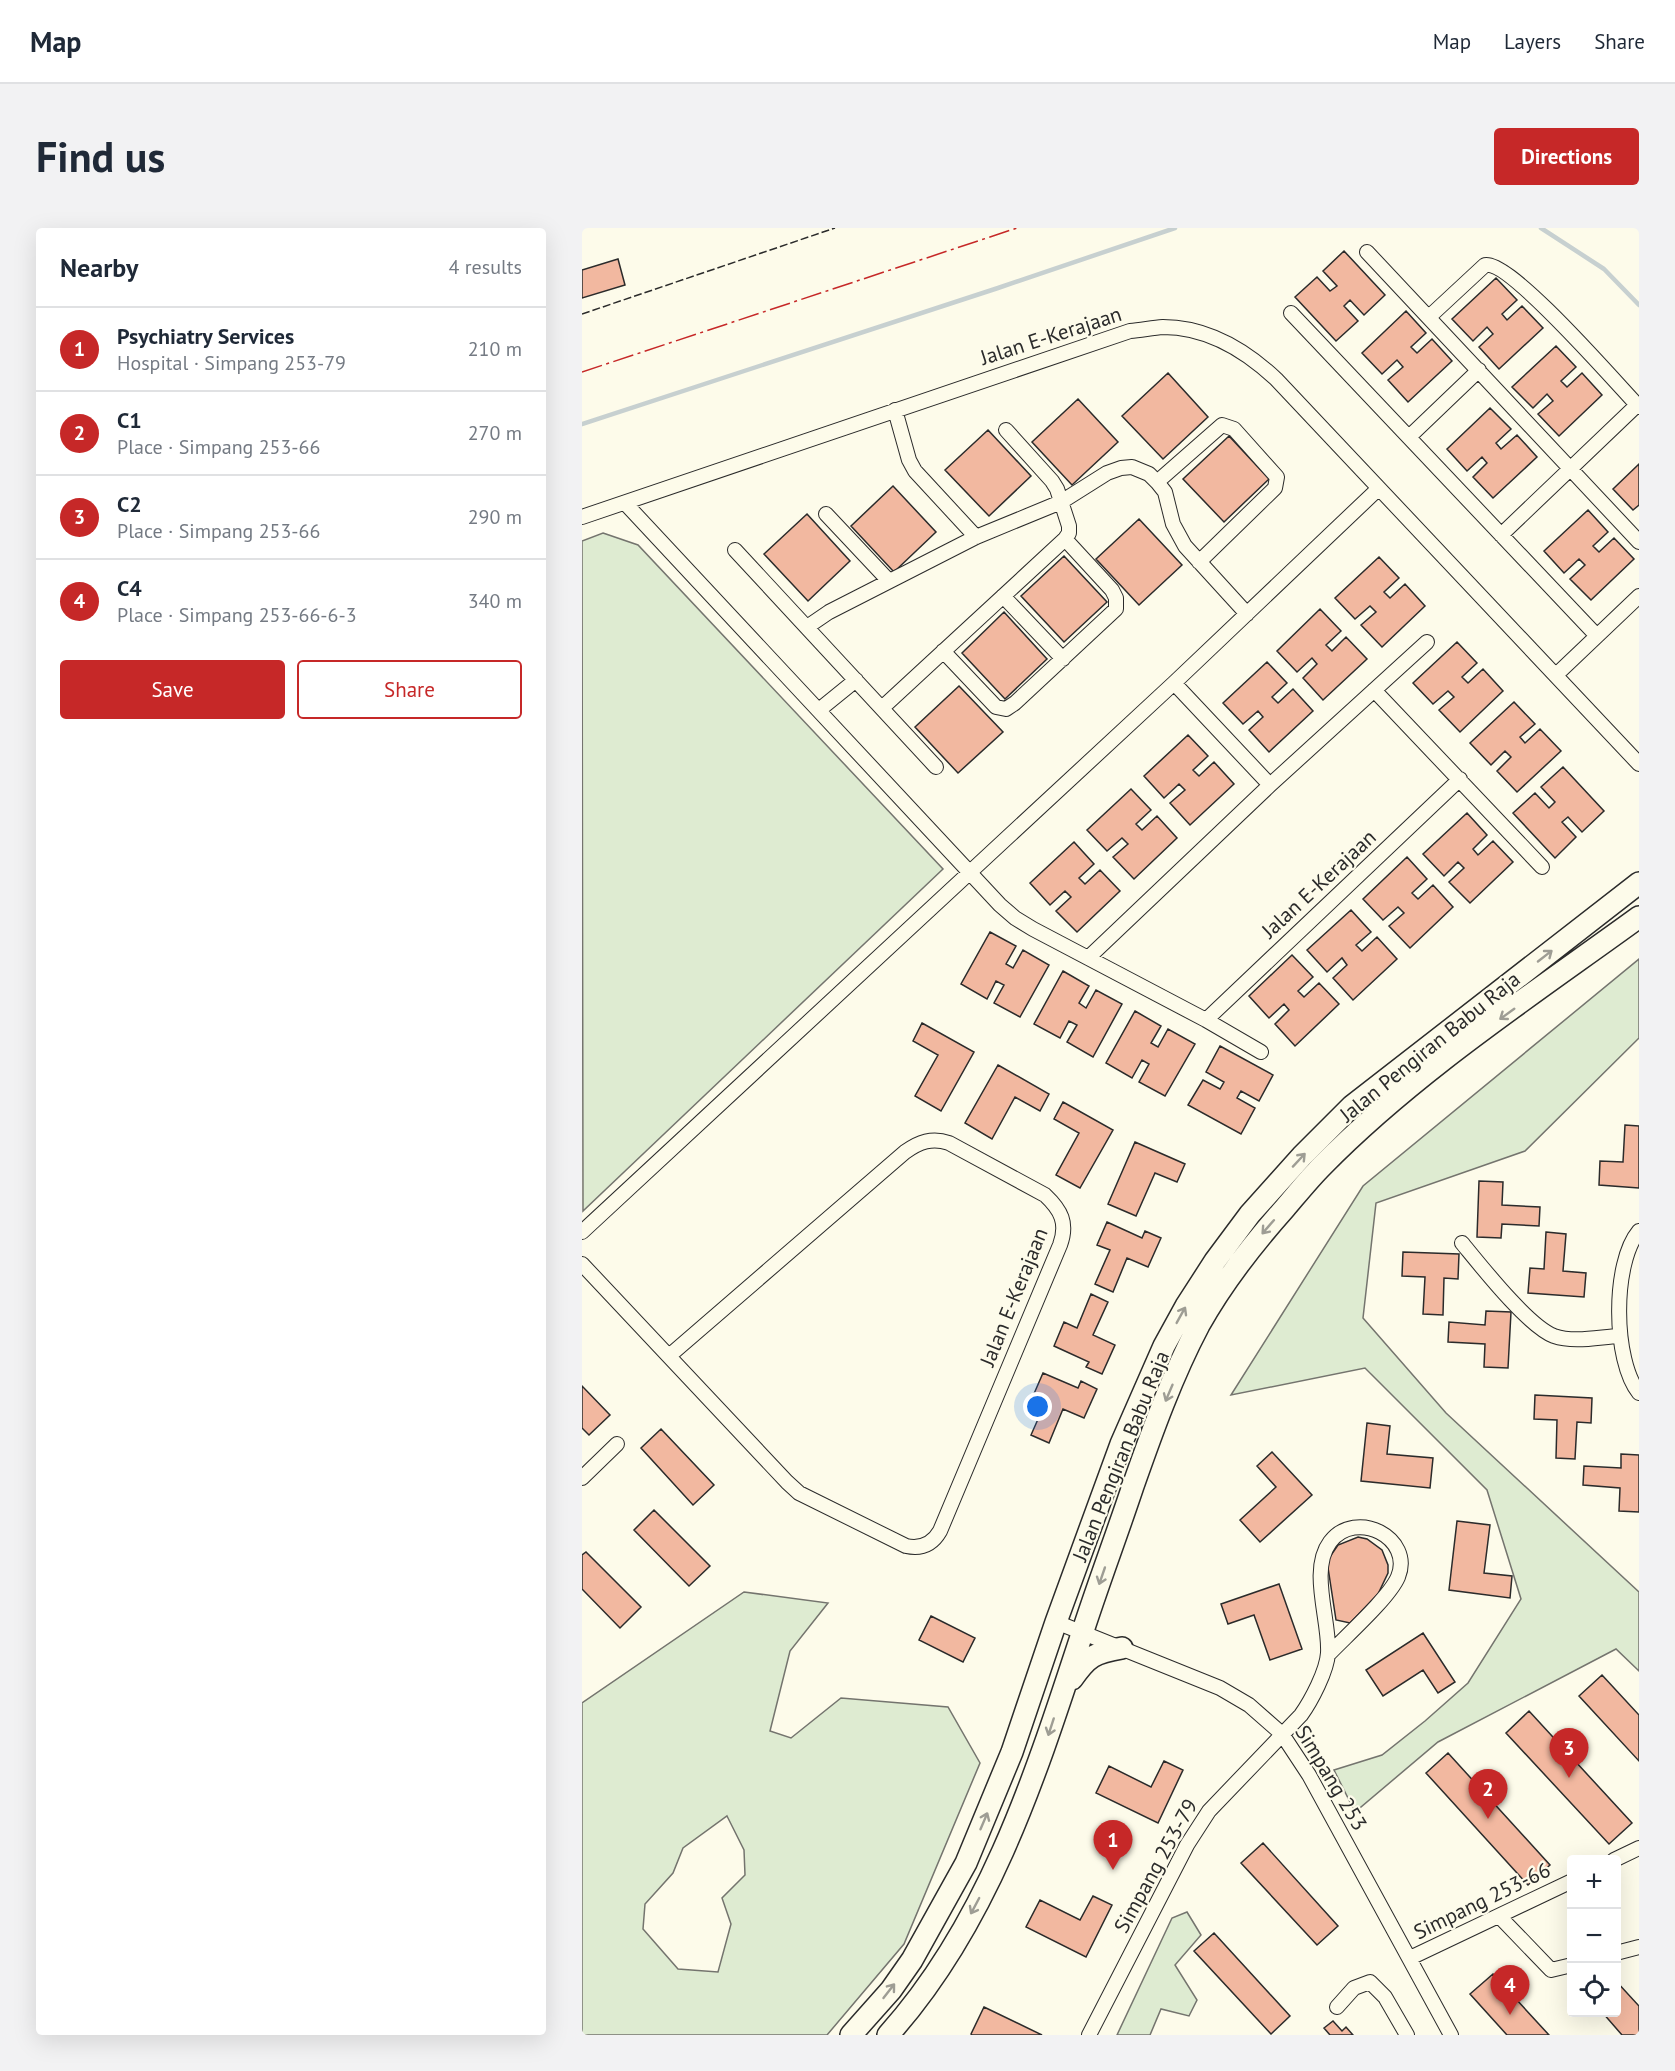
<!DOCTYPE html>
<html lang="en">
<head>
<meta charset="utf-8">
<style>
  :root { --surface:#fff; --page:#f2f2f3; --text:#1f2937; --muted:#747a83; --line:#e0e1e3; --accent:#c62828 }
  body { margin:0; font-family:"PT Sans",sans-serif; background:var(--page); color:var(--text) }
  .controls { position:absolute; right:18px; bottom:18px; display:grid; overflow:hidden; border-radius:6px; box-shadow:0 6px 24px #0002 }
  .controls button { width:54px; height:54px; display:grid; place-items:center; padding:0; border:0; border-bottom:2px solid var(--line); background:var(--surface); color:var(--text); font:30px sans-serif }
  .you { position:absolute; left:456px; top:1179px; width:21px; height:21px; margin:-15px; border:4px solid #fff; border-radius:50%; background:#1a73e8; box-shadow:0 0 0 9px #1a73e833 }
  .badge { display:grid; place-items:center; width:39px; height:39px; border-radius:50%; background:var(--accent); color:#fff; font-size:20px; font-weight:700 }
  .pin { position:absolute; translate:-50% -50px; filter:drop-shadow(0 2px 3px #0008) }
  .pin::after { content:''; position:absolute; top:32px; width:21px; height:18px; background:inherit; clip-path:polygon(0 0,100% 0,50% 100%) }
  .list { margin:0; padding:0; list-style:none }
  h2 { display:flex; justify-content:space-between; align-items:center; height:78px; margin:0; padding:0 24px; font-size:26px }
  h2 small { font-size:20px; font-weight:400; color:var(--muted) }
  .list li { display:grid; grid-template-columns:39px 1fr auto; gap:18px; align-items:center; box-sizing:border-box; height:84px; padding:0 24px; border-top:2px solid var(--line) }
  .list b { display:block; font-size:22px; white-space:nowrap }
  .list p { margin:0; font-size:20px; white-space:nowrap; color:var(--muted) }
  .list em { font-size:20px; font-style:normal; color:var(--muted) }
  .actions { display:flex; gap:12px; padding:18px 24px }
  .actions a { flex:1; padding:14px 0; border:2px solid var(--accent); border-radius:6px; text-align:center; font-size:21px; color:var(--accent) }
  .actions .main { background:var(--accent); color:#fff }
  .icon { flex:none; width:33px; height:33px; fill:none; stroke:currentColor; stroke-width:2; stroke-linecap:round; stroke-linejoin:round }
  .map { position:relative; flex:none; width:1057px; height:1807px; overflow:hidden; border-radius:6px }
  header { display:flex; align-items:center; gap:36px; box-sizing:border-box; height:84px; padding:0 30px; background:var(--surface); border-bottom:2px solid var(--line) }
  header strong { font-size:28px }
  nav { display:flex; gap:33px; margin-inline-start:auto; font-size:21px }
  .intro { display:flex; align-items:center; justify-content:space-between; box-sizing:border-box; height:144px; padding:0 36px }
  h1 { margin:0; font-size:42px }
  .button { padding:15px 27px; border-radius:6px; background:var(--accent); color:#fff; font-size:21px; font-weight:700 }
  main { display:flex; gap:36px; padding:0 36px }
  aside { flex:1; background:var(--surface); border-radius:6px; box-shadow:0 6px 24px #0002 }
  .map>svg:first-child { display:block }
  .green { fill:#deebd1; stroke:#74746e; stroke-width:1.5; fill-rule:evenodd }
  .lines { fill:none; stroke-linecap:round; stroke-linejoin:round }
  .stream { stroke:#c7d0d0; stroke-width:4.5 }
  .building { fill:#f2b8a0; stroke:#2b2b2b; stroke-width:1.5 }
  .minor-casing { stroke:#2b2b2b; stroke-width:16 }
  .primary-casing { stroke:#2b2b2b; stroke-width:24 }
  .minor { stroke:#fdfbea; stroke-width:14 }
  .primary { stroke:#fdfbea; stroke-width:21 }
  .fence { stroke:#2b2b2b; stroke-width:1.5; stroke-dasharray:8 3; stroke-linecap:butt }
  .power { stroke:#c62828; stroke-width:1.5; stroke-dasharray:21 4.5 3 4.5; stroke-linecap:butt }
  .oneway { stroke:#9e9d94 }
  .labels { text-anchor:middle; stroke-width:4.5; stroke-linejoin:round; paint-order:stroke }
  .street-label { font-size:21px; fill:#2b2b2b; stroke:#fdfbea }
</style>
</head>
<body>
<header>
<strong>Map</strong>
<nav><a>Map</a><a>Layers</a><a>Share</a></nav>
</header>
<div class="intro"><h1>Find us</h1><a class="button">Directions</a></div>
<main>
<aside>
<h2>Nearby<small>4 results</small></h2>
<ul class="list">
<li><span class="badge">1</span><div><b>Psychiatry Services</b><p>Hospital · Simpang 253-79</p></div><em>210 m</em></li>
<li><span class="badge">2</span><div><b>C1</b><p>Place · Simpang 253-66</p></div><em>270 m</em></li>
<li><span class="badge">3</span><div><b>C2</b><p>Place · Simpang 253-66</p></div><em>290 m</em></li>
<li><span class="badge">4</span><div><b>C4</b><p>Place · Simpang 253-66-6-3</p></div><em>340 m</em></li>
</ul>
<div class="actions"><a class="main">Save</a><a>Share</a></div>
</aside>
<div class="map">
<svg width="1057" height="1807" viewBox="0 0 1057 1807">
  <rect width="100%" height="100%" fill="#fdfbea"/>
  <path class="green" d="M 21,305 L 56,317 L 361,641 L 1,983 L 0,313 Z
    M 1057,731 L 1057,810 L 943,923 L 794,975 L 781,1090 L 864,1185 L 1057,1364 L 1057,1443 L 1034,1421 L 856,1514 L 773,1584 L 752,1542 L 800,1527 L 843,1493 L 886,1455 L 939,1371 L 905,1262 L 783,1140 L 649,1167 L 781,958 Z
    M 162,1364 L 246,1375 L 208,1423 L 188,1503 L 209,1510 L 259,1470 L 366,1479 L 398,1535 L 322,1716 L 245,1807 L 0,1807 L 0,1475 ZM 145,1588 L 162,1622 L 163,1647 L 140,1670 L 149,1696 L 136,1744 L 96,1741 L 61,1701 L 63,1676 L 91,1645 L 101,1620 Z
    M 605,1684 L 619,1707 L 593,1737 L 615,1772 L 607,1788 L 579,1781 L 568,1807 L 535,1807 L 590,1690 Z"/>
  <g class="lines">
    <path class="stream" d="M 959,0 L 1022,41 L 1057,77
      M 0,196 L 416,60 L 593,0"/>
  </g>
  <path class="building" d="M 762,23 L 803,67 L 782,87 L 768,72 L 762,78 L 776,93 L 754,113 L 713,69 L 735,49 L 748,63 L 755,58 L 741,43 Z
    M 36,31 L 43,57 L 0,70 L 0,42 Z
    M 914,50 L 935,72 L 920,86 L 925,92 L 940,78 L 961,100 L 917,141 L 897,119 L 911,106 L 905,99 L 891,113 L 870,91 Z
    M 824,83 L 844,105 L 829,119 L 835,125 L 850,111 L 870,133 L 826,174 L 806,152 L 821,139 L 815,132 L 800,146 L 780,125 Z
    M 974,118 L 994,139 L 979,153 L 985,159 L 1000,145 L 1020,167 L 977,208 L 956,186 L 971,173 L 965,166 L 951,180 L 930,159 Z
    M 586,145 L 626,189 L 581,231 L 540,188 Z
    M 496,171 L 536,214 L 490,257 L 450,214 Z
    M 908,180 L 929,201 L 914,215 L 919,221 L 935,207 L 955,229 L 911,270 L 891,249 L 905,235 L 900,229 L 885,243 L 865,221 Z
    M 406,202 L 449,248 L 407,288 L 363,242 Z
    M 647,208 L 687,251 L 642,294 L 601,251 Z
    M 1057,236 L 1057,277 L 1051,282 L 1031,261 Z
    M 311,258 L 354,304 L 312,344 L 269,298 Z
    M 1006,282 L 1026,304 L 1011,318 L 1017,324 L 1032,310 L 1052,331 L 1009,372 L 988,351 L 1003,337 L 997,331 L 982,345 L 962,323 Z
    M 225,286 L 268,333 L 226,373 L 182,326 Z
    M 557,291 L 600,337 L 557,377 L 514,331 Z
    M 482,328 L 525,374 L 482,414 L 439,368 Z
    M 797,329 L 817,350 L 802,364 L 808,370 L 823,356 L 843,378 L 800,419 L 779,397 L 794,384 L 788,378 L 773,391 L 753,370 Z
    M 738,381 L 759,403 L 744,417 L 750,423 L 764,409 L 785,431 L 741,472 L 721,450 L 735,436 L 730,430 L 715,444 L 695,423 Z
    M 422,384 L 465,431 L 423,471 L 380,425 Z
    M 875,414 L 895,435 L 880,449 L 886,455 L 901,441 L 921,463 L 878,504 L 857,482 L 872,469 L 866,463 L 851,476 L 831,455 Z
    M 685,434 L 705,455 L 690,469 L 696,475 L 711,461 L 731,483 L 687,524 L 667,502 L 681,489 L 676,483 L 661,496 L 641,475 Z
    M 377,458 L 421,504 L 376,545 L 333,499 Z
    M 932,474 L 953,496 L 938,509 L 943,515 L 958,501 L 979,523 L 935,564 L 915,543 L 929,529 L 923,523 L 909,537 L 888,515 Z
    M 606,507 L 626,528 L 611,542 L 617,548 L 632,534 L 652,556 L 608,597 L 588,575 L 603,562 L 597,556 L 582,570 L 562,548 Z
    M 981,539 L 1022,583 L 1000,604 L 986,589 L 980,594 L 994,609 L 973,630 L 931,585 L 953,565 L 967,580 L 973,574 L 959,559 Z
    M 549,561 L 569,582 L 554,596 L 560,602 L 575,588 L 595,610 L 552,651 L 531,629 L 546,616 L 540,610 L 525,623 L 505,602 Z
    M 885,585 L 905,607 L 891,621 L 896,627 L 911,613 L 931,634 L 888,675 L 867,654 L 882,640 L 876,634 L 862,648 L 841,626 Z
    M 492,614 L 512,636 L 497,650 L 503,656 L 518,642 L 538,663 L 495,704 L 474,683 L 489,669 L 483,663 L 468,677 L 448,655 Z
    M 825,629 L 845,651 L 830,665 L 836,671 L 851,657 L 871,679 L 828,720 L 807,698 L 822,685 L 816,679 L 801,692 L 781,671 Z
    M 769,682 L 789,704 L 774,717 L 780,723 L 795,709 L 815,731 L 771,772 L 751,750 L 765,737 L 760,730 L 745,744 L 725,722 Z
    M 408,704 L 434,718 L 424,736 L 431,740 L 441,722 L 467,737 L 438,789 L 412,775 L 422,757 L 414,753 L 405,771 L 379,756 Z
    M 710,727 L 731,749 L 716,763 L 722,769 L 737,755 L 757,776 L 713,818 L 693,796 L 707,782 L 702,776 L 687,790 L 667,768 Z
    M 481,743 L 507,758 L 497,775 L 504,780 L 514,762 L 540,776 L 511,829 L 485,814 L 495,797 L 487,793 L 478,810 L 452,796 Z
    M 553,783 L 579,798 L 569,815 L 576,819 L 586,801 L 613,816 L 583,868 L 557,854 L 567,836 L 560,832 L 550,850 L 524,835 Z
    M 340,795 L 392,824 L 359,883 L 333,868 L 356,827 L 331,813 Z
    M 638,818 L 691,847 L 677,873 L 659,863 L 655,870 L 673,880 L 659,906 L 606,877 L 621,852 L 638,861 L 642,854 L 624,844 Z
    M 416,837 L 467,866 L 458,883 L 433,869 L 410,911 L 383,895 Z
    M 481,874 L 531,902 L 498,960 L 474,947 L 497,905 L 472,891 Z
    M 1043,897 L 1057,898 L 1057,960 L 1017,957 L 1018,933 L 1041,934 Z
    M 553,914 L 603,936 L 595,954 L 573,945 L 554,988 L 526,976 Z
    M 897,953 L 921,954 L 920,977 L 958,979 L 957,998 L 920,996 L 919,1010 L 895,1009 Z
    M 525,994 L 560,1010 L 563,1003 L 579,1010 L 566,1039 L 545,1030 L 531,1064 L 513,1056 L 528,1022 L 515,1017 Z
    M 964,1004 L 984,1006 L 981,1043 L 1004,1045 L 1002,1069 L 946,1065 L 948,1040 L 962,1041 Z
    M 821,1024 L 877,1026 L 876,1051 L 862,1050 L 861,1087 L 841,1086 L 843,1049 L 820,1048 Z
    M 509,1066 L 526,1074 L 511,1107 L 533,1117 L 520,1146 L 504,1139 L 507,1134 L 472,1118 L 482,1094 L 495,1100 Z
    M 904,1083 L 929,1084 L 926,1140 L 902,1139 L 903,1116 L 866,1114 L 867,1094 L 903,1097 Z
    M 461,1145 L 496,1160 L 499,1153 L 515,1161 L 502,1190 L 481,1181 L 467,1215 L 449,1207 L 464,1173 L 451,1168 Z
    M 0,1158 L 28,1187 L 7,1207 L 0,1200 Z
    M 953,1167 L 1010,1170 L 1009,1195 L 995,1194 L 993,1231 L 974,1230 L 975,1192 L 952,1191 Z
    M 785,1195 L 808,1198 L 805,1226 L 851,1230 L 848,1260 L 779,1253 Z
    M 79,1201 L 132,1257 L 111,1277 L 59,1220 Z
    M 690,1224 L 730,1267 L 678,1314 L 658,1292 L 694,1259 L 675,1238 Z
    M 1039,1226 L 1057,1227 L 1057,1284 L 1037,1283 L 1038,1260 L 1001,1257 L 1002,1238 L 1039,1240 Z
    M 72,1282 L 128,1338 L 107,1358 L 52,1302 Z
    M 875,1293 L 908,1297 L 902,1345 L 930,1348 L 928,1370 L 867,1362 Z
    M 776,1309 L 785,1311 L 800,1322 L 806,1337 L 806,1345 L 796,1366 L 768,1395 L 754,1392 L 745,1333 L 756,1317 Z
    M 4,1324 L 59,1379 L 38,1400 L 0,1361 L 0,1327 Z
    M 697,1356 L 720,1421 L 688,1432 L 672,1387 L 646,1396 L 639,1376 Z
    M 349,1388 L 393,1410 L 381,1434 L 337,1412 Z
    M 841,1405 L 873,1454 L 856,1465 L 841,1442 L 801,1468 L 784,1442 Z
    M 1020,1447 L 1057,1487 L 1057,1533 L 997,1468 Z
    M 947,1483 L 1050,1595 L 1027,1616 L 924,1505 Z
    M 866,1525 L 968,1637 L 946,1657 L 844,1545 Z
    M 582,1533 L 601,1542 L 576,1595 L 514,1565 L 527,1538 L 569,1559 Z
    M 681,1615 L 756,1698 L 735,1717 L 659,1635 Z
    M 511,1668 L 530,1677 L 504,1729 L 444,1699 L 458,1672 L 498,1692 Z
    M 632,1705 L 708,1788 L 689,1806 L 612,1723 Z
    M 911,1746 L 967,1807 L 925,1807 L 888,1766 Z
    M 1034,1753 L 1057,1778 L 1057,1807 L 1040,1807 L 1020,1784 L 1034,1784 Z
    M 402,1779 L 460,1807 L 390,1807 L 389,1806 Z
    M 751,1793 L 760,1803 L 764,1799 L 771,1807 L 748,1807 L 742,1800 Z"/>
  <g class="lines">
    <g class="minor-casing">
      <path id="minor" d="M 785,24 L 1057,314
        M 709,85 L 1015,408
        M 847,89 L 903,37 C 928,32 1035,156 1057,179
        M 313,182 L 327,232 L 333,243 L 394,309
        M 827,209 L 897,142
        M 575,254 L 640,197 L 652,201 L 695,249 L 693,260 L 617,334
        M 43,275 L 418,677 L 433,690 L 451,701 L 624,792 L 679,824
        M 244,286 L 307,353
        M 0,289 L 548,103 C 559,102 570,100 581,99 C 626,99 663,122 694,151 L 1057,536
        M 919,307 L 1055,177
        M 153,322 L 354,539
        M 421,368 L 481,431
        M 225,399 L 247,384 L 394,309 L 479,274 L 525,245 L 539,240 L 550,239 L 567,246 L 575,254 L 583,264 L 591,296 L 603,318 L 665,386
        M 361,423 L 414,479 L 424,481 L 433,475 L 534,381 L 534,370 L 530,362 L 483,311
        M 974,447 L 1057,368
        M 592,455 L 688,557
        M 792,462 L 960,639
        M 300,480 L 483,311 L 487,305 L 487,298 L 475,261 L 470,253 L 424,202
        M 237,482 L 274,452
        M 506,730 L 688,557 L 845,414
        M 624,792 L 878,551
        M 1057,1003 C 1030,1035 1031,1133 1057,1165
        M 0,1004 L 592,455 L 796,261
        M 880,1015 C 899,1038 946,1098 972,1108 C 992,1115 1017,1109 1037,1108
        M 0,1036 L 205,1254 L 217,1265 L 324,1318 C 338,1321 350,1317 358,1303 L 478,1017 C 486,995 479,982 463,967 L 367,915 C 350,909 337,914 323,924 L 87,1128
        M 0,1250 L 35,1216
        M 474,1394 L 638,1460 L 667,1477 L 700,1506 L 727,1547 L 869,1807
        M 1032,1632 L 1057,1620
        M 917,1688 L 969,1742 L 990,1737
        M 1034,1725 L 1057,1719
        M 828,1730 L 990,1653
        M 755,1779 L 772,1760 L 788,1754 L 803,1769 L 825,1807
        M 507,1807 L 605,1617 L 627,1583 L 719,1487 C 729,1473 745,1443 746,1425 C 748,1393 727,1342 748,1314 C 774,1280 832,1310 816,1349 C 807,1370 763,1409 746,1427"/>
    </g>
    <g class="primary-casing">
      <path id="primary" d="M 490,1451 C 506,1428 512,1425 540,1420
        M 269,1807 L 309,1762 L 330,1732 L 384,1635 L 430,1524 L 474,1394 L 539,1216 L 582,1118 L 604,1078 L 633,1033 L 668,986 L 720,928 L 770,878 L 1057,655
        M 306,1807 C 406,1696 453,1549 499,1409 C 515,1359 534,1309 551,1258 C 570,1204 590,1148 617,1097 C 641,1054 670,1017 703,980 C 715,966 727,951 740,938 C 831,845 951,766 1057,689"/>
    </g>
    <use href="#minor" class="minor"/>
    <use href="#primary" class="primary"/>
    <path class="fence" d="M 0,86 L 253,0"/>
    <path class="power" d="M 0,144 L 435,0"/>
  </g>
  <defs><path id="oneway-shaft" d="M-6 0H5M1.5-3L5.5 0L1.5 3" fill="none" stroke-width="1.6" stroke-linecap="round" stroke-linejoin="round" transform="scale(1.5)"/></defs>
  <g class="oneway">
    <use href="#oneway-shaft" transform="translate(963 728) rotate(-38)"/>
    <use href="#oneway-shaft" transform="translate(925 786) rotate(144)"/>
    <use href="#oneway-shaft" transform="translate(717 932) rotate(-47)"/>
    <use href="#oneway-shaft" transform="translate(686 999) rotate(131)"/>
    <use href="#oneway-shaft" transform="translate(599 1087) rotate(-61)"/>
    <use href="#oneway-shaft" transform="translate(587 1165) rotate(113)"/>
    <use href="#oneway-shaft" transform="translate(520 1348) rotate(109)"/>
    <use href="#oneway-shaft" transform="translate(469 1499) rotate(108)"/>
    <use href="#oneway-shaft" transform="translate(402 1593) rotate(-67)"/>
    <use href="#oneway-shaft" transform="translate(393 1678) rotate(118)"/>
    <use href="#oneway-shaft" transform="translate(307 1763) rotate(-52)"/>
  </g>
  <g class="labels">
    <g class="street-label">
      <text transform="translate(469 108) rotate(-18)" y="7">Jalan E-Kerajaan</text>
      <text transform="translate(737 656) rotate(-43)" y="7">Jalan E-Kerajaan</text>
      <text transform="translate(848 819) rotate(-39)" y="7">Jalan Pengiran Babu Raja</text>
      <text transform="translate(432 1069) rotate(-68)" y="7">Jalan E-Kerajaan</text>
      <text transform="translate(539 1228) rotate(-68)" y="7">Jalan Pengiran Babu Raja</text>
      <text transform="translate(749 1550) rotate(59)" y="7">Simpang 253</text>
      <text transform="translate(574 1638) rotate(-61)" y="7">Simpang 253-79</text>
      <text transform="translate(900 1673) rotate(-26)" y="7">Simpang 253-66</text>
    </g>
  </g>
</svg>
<div class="controls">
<button>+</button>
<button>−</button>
<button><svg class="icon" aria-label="locate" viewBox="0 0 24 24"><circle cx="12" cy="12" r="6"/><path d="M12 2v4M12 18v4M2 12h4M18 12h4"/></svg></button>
</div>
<div class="you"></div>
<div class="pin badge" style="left:531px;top:1642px">1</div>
<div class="pin badge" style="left:906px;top:1591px">2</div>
<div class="pin badge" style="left:987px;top:1550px">3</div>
<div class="pin badge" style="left:928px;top:1787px">4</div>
</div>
</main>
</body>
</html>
